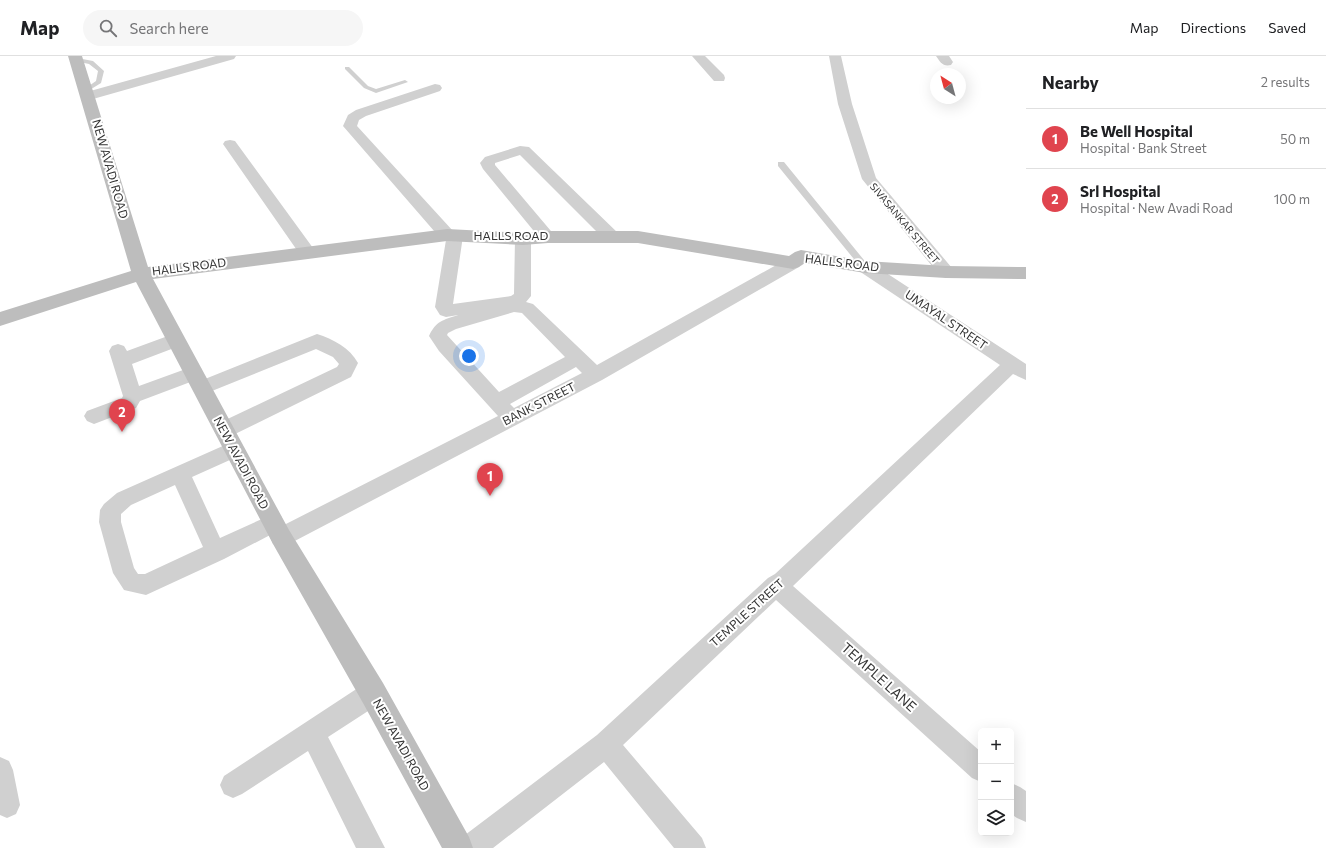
<!DOCTYPE html>
<html lang="en">
<head>
<meta charset="utf-8">
<style>
  :root { --surface:#fff; --page:#f6f6f6; --text:#202124; --muted:#757577; --line:#e0e0e0; --accent:#e63946 }
  body { margin:0; font-family:Commissioner,sans-serif; background:var(--page); color:var(--text) }
  .controls { position:absolute; right:12px; bottom:12px; display:grid; overflow:hidden; border-radius:6px; box-shadow:0 4px 16px #0002 }
  .controls button { width:36px; height:36px; display:grid; place-items:center; padding:0; border:0; border-bottom:1px solid var(--line); background:var(--surface); color:var(--text); font:20px sans-serif }
  .compass { position:absolute; left:930px; top:12px; width:36px; height:36px; border-radius:50%; background:var(--surface); box-shadow:0 4px 16px #0002; rotate:324deg }
  .you { position:absolute; left:469px; top:300px; width:14px; height:14px; margin:-10px; border:3px solid #fff; border-radius:50%; background:#1a73e8; box-shadow:0 0 0 6px #1a73e833 }
  .badge { display:grid; place-items:center; width:26px; height:26px; border-radius:50%; background:var(--accent); color:#fff; font-size:13px; font-weight:700 }
  .pin { position:absolute; translate:-50% -33px; filter:drop-shadow(0 1px 2px #0008) }
  .pin::after { content:''; position:absolute; top:21px; width:14px; height:12px; background:inherit; clip-path:polygon(0 0,100% 0,50% 100%) }
  .list { margin:0; padding:0; list-style:none }
  h2 { display:flex; justify-content:space-between; align-items:center; height:52px; margin:0; padding:0 16px; font-size:17px }
  h2 small { font-size:13px; font-weight:400; color:var(--muted) }
  .list li { display:grid; grid-template-columns:26px 1fr auto; gap:12px; align-items:center; box-sizing:border-box; height:60px; padding:0 16px; border-top:1px solid var(--line) }
  .list b { display:block; font-size:15px; white-space:nowrap }
  .list p { margin:0; font-size:13px; white-space:nowrap; color:var(--muted) }
  .list em { font-size:13px; font-style:normal; color:var(--muted) }
  .icon { flex:none; width:22px; height:22px; fill:none; stroke:currentColor; stroke-width:2; stroke-linecap:round; stroke-linejoin:round }
  .map { position:relative; flex:none; width:1026px; height:792px; overflow:hidden }
  header { display:flex; align-items:center; gap:24px; box-sizing:border-box; height:56px; padding:0 20px; background:var(--surface); border-bottom:1px solid var(--line) }
  header strong { font-size:19px }
  nav { display:flex; gap:22px; margin-inline-start:auto; font-size:14px }
  .search { width:280px; height:36px; background:var(--page); display:flex; align-items:center; gap:10px; box-sizing:border-box; padding:0 14px; border-radius:22px; color:var(--muted); font-size:15px }
  main { display:flex }
  aside { flex:1; background:var(--surface) }
  .map>svg:first-child { display:block }
  .lines { fill:none; stroke-linecap:round; stroke-linejoin:round }
  .lane { fill:#d0d0d0; fill-rule:evenodd }
  .street { fill:#d0d0d0; fill-rule:evenodd }
  .secondary { fill:#bdbdbd; fill-rule:evenodd }
  .labels { text-anchor:middle; stroke-width:4; stroke-linejoin:round; paint-order:stroke }
  .far-street-label { font-size:10px; fill:#333; stroke:#fff }
  .street-label { font-size:12px; fill:#333; stroke:#fff }
  .near-street-label { font-size:14px; fill:#333; stroke:#fff }
</style>
</head>
<body>
<header>
<strong>Map</strong>
<div class="search"><svg class="icon" aria-label="search" viewBox="0 0 24 24"><circle cx="10" cy="10" r="6"/><path d="M15 15l6 6"/></svg>Search here</div>
<nav><a>Map</a><a>Directions</a><a>Saved</a></nav>
</header>
<main>
<div class="map">
<svg width="1026" height="792" viewBox="0 0 1026 792">
  <rect width="100%" height="100%" fill="#fff"/>
  <g class="lines">
    <path class="lane" d="M 77,2 L 93,5 L 104,15 L 101,27 L 88,35 L 83,34 L 96,25 L 98,15 L 89,8 L 75,5 L 75,3 Z
      M 345,11 L 349,11 L 368,30 L 376,33 L 405,24 L 408,26 L 376,37 L 364,32 L 345,13 Z
      M 778,106 L 784,106 L 868,209 L 869,211 L 868,213 L 862,213 L 778,110 Z"/>
    <path class="street" d="M 216,0 L 236,0 L 234,3 L 93,43 L 83,43 L 81,40 L 83,37 Z
      M 692,0 L 705,0 L 724,19 L 725,22 L 724,25 L 714,25 Z
      M 829,0 L 841,0 L 852,48 L 876,122 L 952,212 L 954,216 L 952,220 L 946,222 L 940,220 L 862,123 L 838,48 Z
      M 936,0 L 949,0 L 953,6 L 951,9 C 943,11 940,6 936,0 Z
      M 435,28 L 440,29 L 442,32 L 440,35 L 366,60 L 359,64 L 357,70 L 453,175 L 461,176 L 463,180 L 453,248 L 511,240 L 514,238 L 515,183 L 517,179 L 523,178 L 529,179 L 531,183 L 531,240 L 526,246 L 533,248 L 597,309 L 787,203 L 793,201 L 799,203 L 801,207 L 799,211 L 602,324 L 289,488 L 281,491 L 273,488 L 270,481 L 272,478 L 224,503 L 146,539 L 124,534 L 113,517 L 99,466 L 100,454 L 104,448 L 117,437 L 234,385 L 241,387 L 244,393 L 241,399 L 192,421 L 220,482 L 273,458 L 281,460 L 284,467 L 282,470 L 498,360 L 439,295 L 429,280 C 436,265 443,264 458,259 L 446,261 L 440,259 L 435,251 L 446,184 L 441,183 L 343,70 L 348,59 L 356,54 ZM 514,256 L 522,257 L 565,301 L 499,336 L 447,279 L 448,277 L 456,273 ZM 576,311 L 582,317 L 514,352 L 510,348 ZM 175,429 L 203,491 L 145,518 L 138,518 L 134,512 L 121,466 L 121,458 L 131,449 Z
      M 230,84 L 235,85 L 313,192 L 315,196 L 313,200 L 307,201 L 301,200 L 223,88 L 225,85 Z
      M 520,90 L 529,91 L 619,178 L 621,182 L 619,186 L 613,187 L 607,186 L 520,99 L 495,107 L 495,109 L 556,181 L 554,185 L 548,186 L 542,185 L 483,113 L 480,107 L 485,101 Z
      M 865,205 L 871,207 L 1026,308 L 1026,324 L 1013,318 L 793,530 L 981,696 L 981,726 L 972,722 L 776,544 L 623,689 L 702,782 L 706,792 L 674,792 L 604,706 L 493,792 L 457,792 L 461,782 L 597,679 L 768,522 L 775,518 L 1000,309 L 859,215 L 857,211 L 859,207 Z
      M 176,277 L 182,279 L 185,284 L 182,289 L 132,308 L 139,330 L 194,310 L 201,312 L 203,317 L 201,322 L 140,345 L 136,352 L 94,368 L 87,365 L 84,360 L 87,355 L 122,342 L 123,340 L 109,295 L 112,290 L 118,288 L 124,290 L 127,295 Z
      M 317,278 C 333,283 350,292 358,307 L 351,321 L 231,380 L 224,382 L 217,380 L 214,374 L 217,368 L 337,311 L 339,308 L 333,301 L 316,293 L 202,339 L 195,337 L 193,332 L 195,327 Z
      M 373,625 L 382,628 L 385,637 L 382,646 L 328,681 L 385,792 L 356,792 L 308,695 L 242,738 L 233,742 L 224,738 L 220,729 L 224,720 L 364,628 Z
      M 0,701 L 9,705 L 13,714 L 20,749 L 16,758 L 7,762 L 0,759 Z
      M 1011,727 L 1020,731 L 1026,735 L 1026,766 L 1017,762 L 1011,758 Z"/>
    <path class="secondary" d="M 68,0 L 82,0 L 148,211 L 447,173 L 523,177 L 548,175 L 638,175 L 789,200 L 795,196 L 801,194 L 865,205 L 946,210 L 1026,211 L 1026,223 L 946,222 L 865,217 L 805,207 L 799,211 L 793,213 L 638,187 L 548,187 L 523,189 L 447,185 L 153,223 L 289,474 L 383,627 L 469,781 L 473,792 L 442,792 L 363,647 L 273,488 L 136,226 L 0,270 L 0,256 L 131,215 Z"/>
  </g>
  <g class="labels">
    <g class="far-street-label">
      <text transform="translate(905 167) rotate(50)" y="4">SIVASANKAR STREET</text>
    </g>
    <g class="street-label">
      <text transform="translate(110 113) rotate(74)" y="4">NEW AVADI ROAD</text>
      <text x="511" y="184">HALLS ROAD</text>
      <text transform="translate(842 207) rotate(7)" y="4">HALLS ROAD</text>
      <text transform="translate(189 211) rotate(-7)" y="4">HALLS ROAD</text>
      <text transform="translate(946 264) rotate(34)" y="4">UMAYAL STREET</text>
      <text transform="translate(539 348) rotate(-27)" y="4">BANK STREET</text>
      <text transform="translate(241 407) rotate(62)" y="4">NEW AVADI ROAD</text>
      <text transform="translate(747 557) rotate(-42)" y="4">TEMPLE STREET</text>
      <text transform="translate(401 689) rotate(61)" y="4">NEW AVADI ROAD</text>
    </g>
    <g class="near-street-label">
      <text transform="translate(879 621) rotate(42)" y="5">TEMPLE LANE</text>
    </g>
  </g>
</svg>
<div class="controls">
<button>+</button>
<button>−</button>
<button><svg class="icon" aria-label="layers" viewBox="0 0 24 24"><path d="M12 4l9 5-9 5-9-5zM3 14l9 5 9-5"/></svg></button>
</div>
<svg class="compass" viewBox="-18 -18 36 36"><path d="M0-13l5 13h-10z" fill="#e53935"/><path d="M0 13l5-13h-10z" fill="#757577"/></svg>
<div class="you"></div>
<div class="pin badge" style="left:490px;top:440px;background:#e0444e">1</div>
<div class="pin badge" style="left:122px;top:376px;background:#e0444e">2</div>
</div>
<aside>
<h2>Nearby<small>2 results</small></h2>
<ul class="list">
<li><span class="badge" style="background:#e0444e">1</span><div><b>Be Well Hospital</b><p>Hospital · Bank Street</p></div><em>50 m</em></li>
<li><span class="badge" style="background:#e0444e">2</span><div><b>Srl Hospital</b><p>Hospital · New Avadi Road</p></div><em>100 m</em></li>
</ul>
</aside>
</main>
</body>
</html>
